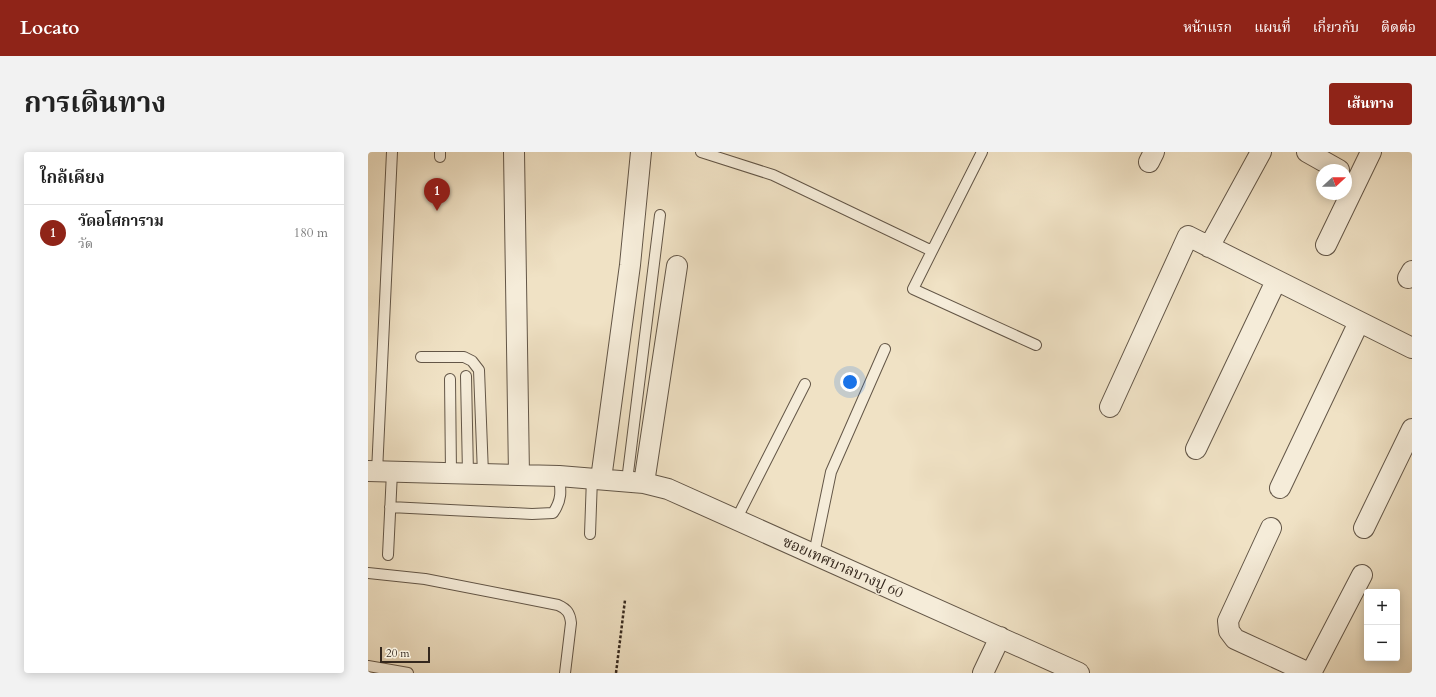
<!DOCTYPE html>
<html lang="th">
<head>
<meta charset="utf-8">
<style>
  :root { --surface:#fff; --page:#f2f2f2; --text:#222; --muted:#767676; --line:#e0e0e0; --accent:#8f2418 }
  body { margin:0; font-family:Cardo,"Noto Serif Thai",serif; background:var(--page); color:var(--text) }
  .controls { position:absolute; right:12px; bottom:12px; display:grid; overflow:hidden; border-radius:4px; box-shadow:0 2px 10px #0003 }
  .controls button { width:36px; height:36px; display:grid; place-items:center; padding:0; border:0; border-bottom:1px solid var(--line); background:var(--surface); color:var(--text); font:20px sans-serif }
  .compass { position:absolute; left:948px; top:12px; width:36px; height:36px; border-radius:50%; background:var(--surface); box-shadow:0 2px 10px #0003; rotate:69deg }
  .scale { position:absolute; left:12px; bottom:10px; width:50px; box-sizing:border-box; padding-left:4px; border:2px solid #34271d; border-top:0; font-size:11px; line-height:14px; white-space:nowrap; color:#34271d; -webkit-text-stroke:3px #f5ecd9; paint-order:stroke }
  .you { position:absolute; left:482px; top:230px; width:14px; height:14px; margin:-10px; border:3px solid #fff; border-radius:50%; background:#1a73e8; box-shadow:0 0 0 6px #1a73e833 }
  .badge { display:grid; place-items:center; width:26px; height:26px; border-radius:50%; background:var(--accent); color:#fff; font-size:13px; font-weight:700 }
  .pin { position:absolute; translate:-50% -33px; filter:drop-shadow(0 1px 2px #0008) }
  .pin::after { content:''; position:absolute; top:21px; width:14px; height:12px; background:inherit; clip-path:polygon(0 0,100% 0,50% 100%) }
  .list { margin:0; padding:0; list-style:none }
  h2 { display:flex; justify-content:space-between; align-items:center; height:52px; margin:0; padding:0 16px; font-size:17px }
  h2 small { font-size:13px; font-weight:400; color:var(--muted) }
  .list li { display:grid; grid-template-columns:26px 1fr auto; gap:12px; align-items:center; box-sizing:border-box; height:56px; padding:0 16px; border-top:1px solid var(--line) }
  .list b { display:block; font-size:15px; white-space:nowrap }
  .list p { margin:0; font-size:13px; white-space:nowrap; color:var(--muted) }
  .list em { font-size:13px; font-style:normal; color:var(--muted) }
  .map { position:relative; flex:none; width:1044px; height:521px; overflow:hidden; border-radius:4px }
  header { display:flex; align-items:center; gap:24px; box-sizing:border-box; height:56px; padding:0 20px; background:var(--accent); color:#fff }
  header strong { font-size:19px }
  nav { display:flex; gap:22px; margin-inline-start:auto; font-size:14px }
  .intro { display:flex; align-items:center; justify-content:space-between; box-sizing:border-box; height:96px; padding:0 24px }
  h1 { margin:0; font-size:28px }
  .button { padding:10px 18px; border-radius:4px; background:var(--accent); color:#fff; font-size:14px; font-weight:700 }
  main { display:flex; gap:24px; padding:0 24px }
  aside { flex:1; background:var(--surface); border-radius:4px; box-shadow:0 2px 10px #0003 }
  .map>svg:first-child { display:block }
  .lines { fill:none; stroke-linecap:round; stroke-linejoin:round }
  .lane-casing { stroke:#635647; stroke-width:12 }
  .street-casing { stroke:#635647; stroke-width:22 }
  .path { stroke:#34271d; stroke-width:2.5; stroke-dasharray:3 2; stroke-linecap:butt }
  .lane { stroke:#f5ecd9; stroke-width:10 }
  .street { stroke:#f5ecd9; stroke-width:20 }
  .labels { text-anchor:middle; stroke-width:3.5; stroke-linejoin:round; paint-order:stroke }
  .street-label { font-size:15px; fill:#34271d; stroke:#f5ecd9 }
</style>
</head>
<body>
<header>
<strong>Locato</strong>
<nav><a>หน้าแรก</a><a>แผนที่</a><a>เกี่ยวกับ</a><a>ติดต่อ</a></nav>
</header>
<div class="intro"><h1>การเดินทาง</h1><a class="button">เส้นทาง</a></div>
<main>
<aside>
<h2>ใกล้เคียง<small></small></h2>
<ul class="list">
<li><span class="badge">1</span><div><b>วัดอโศการาม</b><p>วัด</p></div><em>180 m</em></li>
</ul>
</aside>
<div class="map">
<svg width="1044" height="521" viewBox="0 0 1044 521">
  <rect width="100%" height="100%" fill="#f0e2c5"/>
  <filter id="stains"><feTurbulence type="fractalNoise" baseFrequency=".005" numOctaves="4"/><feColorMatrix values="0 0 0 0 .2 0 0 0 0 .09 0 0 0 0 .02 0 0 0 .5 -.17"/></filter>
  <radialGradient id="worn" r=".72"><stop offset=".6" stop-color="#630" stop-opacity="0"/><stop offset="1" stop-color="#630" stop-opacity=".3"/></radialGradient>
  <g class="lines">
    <g class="lane-casing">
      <path id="lane" d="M 333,0 L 405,23 L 564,99 L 545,137 L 668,193
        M 72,5 L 72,0
        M 564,99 L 614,0
        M 53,205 L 96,205 L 104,209 L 111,218 L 115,322
        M 98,224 L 100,322
        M 82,227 L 83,321
        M 9,320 L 24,0
        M 259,329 L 292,63
        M 22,355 L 164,362 L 185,361 C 194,348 193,339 191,324
        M 368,368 L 437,232
        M 222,382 L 224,326
        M 446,402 L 463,320 L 517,197
        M 20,403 L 24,320
        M 0,421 L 57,427 L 190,453 C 199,457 202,461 203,471 L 197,521
        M 0,514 L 40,521"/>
    </g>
    <g class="street-casing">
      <path id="street" d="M 146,0 L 151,323
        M 939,0 L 971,18
        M 781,10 L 786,0
        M 958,93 L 1003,0
        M 841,95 L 893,0
        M 1040,126 L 1044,119
        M 742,255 L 820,84 L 1044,196
        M 828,297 L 908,129
        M 0,319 L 191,324 L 276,331 L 300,337 L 711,521
        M 233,327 L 262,113 L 273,0
        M 276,331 L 309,114
        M 912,336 L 991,170
        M 903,376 L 860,469 L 861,479 L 867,487 L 941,521
        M 996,376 L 1044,277
        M 615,521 L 632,485
        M 943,521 L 994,423"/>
    </g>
    <path class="path" d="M 248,521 L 257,448"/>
    <use href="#lane" class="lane"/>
    <use href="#street" class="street"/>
  </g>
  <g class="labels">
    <g class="street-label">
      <text transform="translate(475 415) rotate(24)" y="5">ซอยเทศบาลบางปู 60</text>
    </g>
  </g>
  <rect width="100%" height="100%" filter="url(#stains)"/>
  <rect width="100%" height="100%" fill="url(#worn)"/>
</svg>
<div class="controls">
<button>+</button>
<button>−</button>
</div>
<svg class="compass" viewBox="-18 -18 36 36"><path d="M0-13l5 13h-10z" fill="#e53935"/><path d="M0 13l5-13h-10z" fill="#767676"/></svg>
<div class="scale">20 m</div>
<div class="you"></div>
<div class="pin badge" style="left:69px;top:59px">1</div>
</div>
</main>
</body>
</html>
